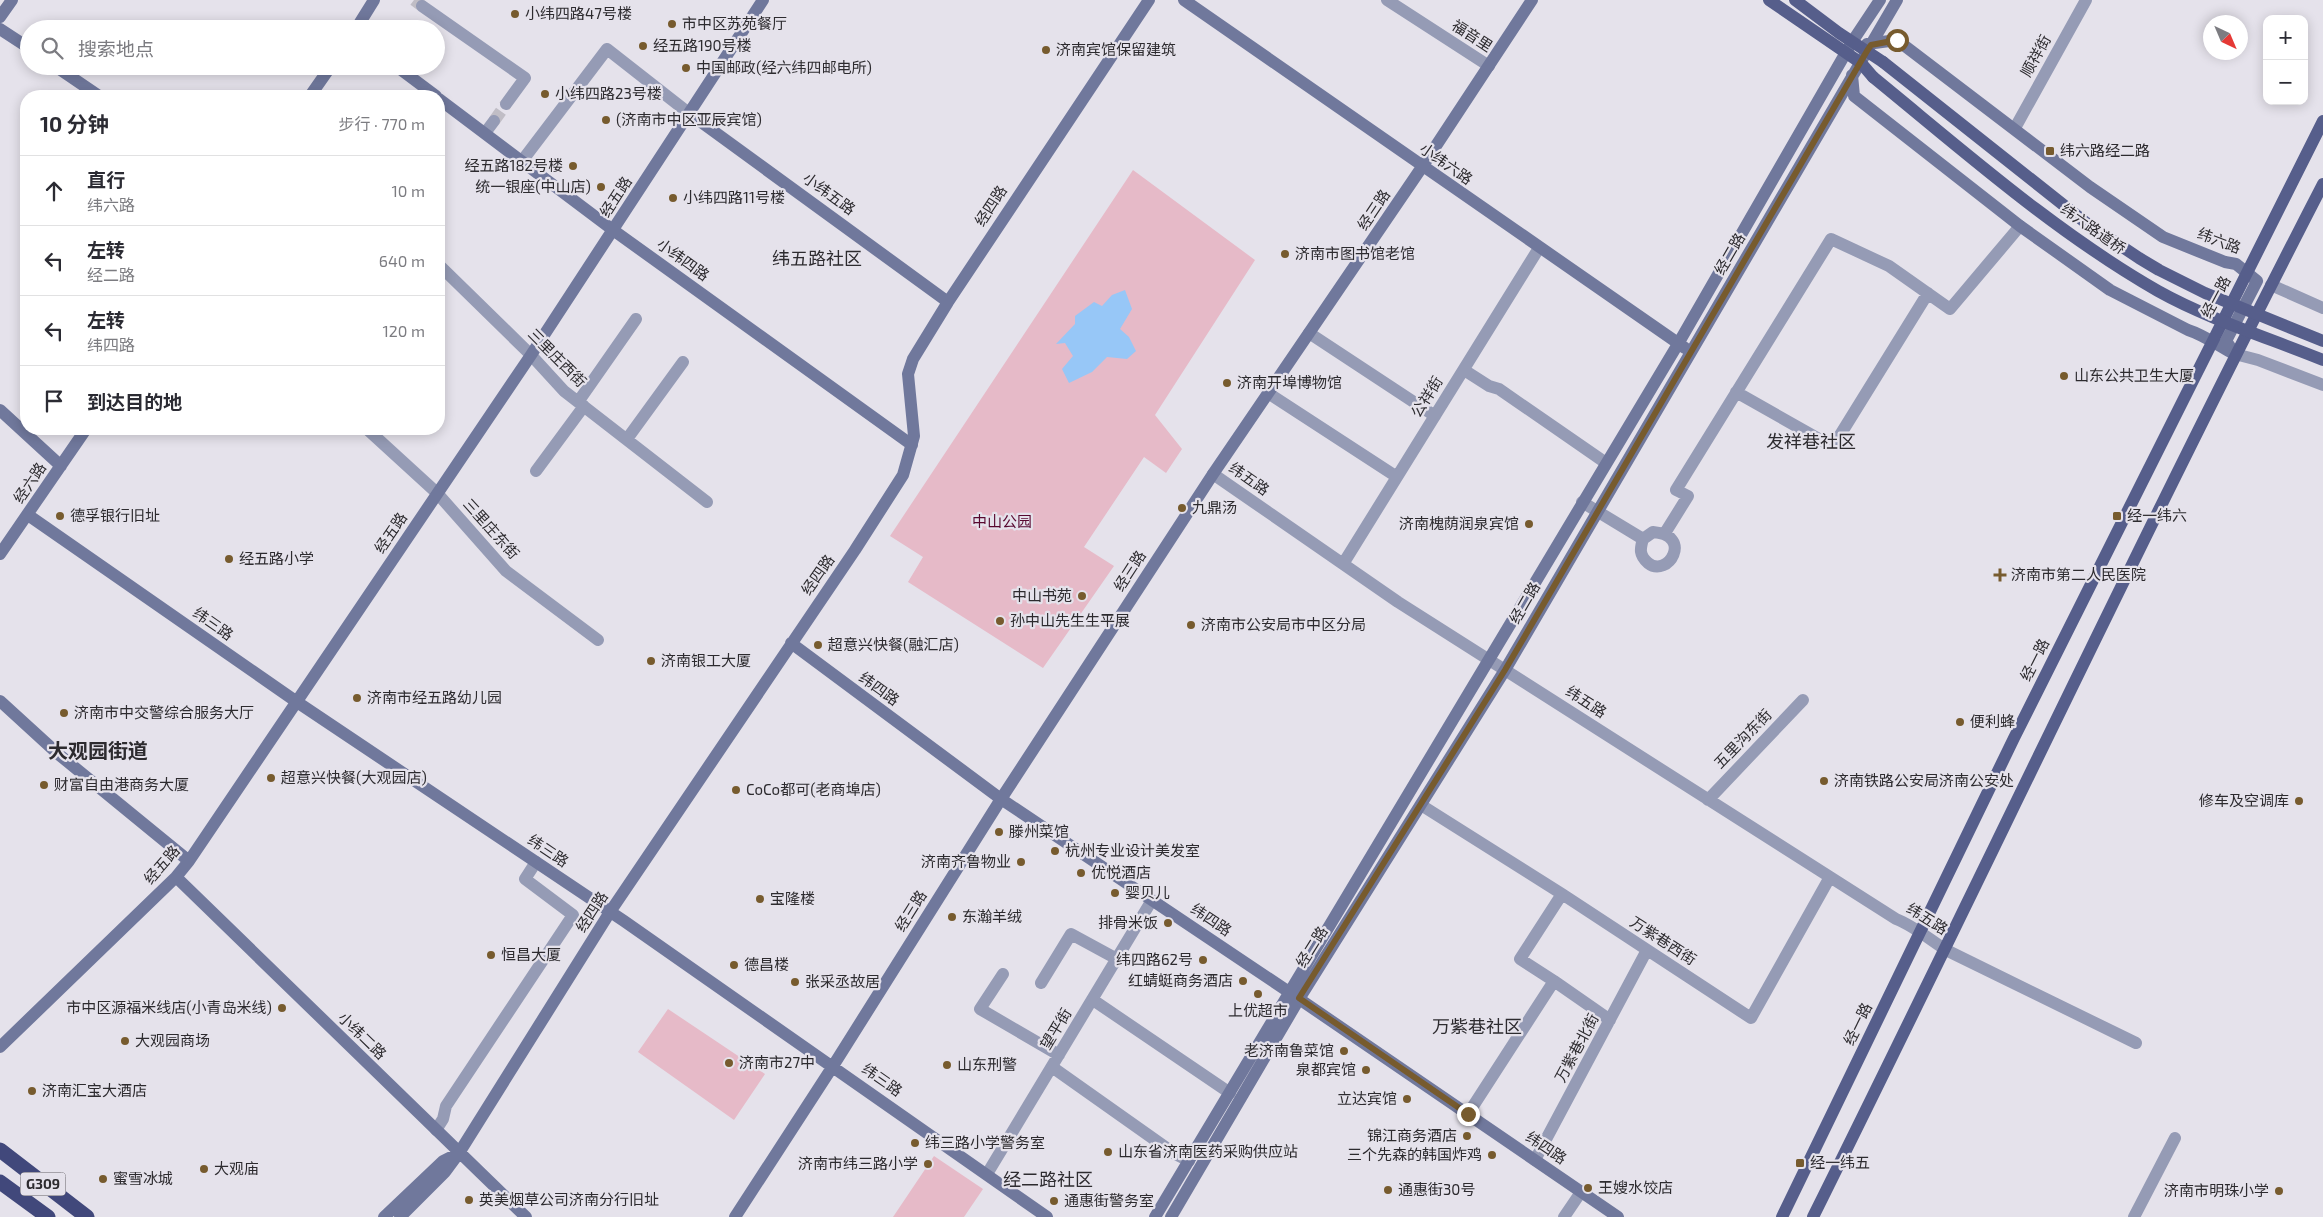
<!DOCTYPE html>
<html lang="zh">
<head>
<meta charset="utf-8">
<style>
  :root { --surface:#fff; --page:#f7f7f7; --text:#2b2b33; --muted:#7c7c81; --line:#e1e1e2 }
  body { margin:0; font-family:"Exo 2","Noto Sans SC",sans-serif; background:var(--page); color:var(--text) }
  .controls { position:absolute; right:15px; top:15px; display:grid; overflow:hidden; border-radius:10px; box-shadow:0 2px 12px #0003 }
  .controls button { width:45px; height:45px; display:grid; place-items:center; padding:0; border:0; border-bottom:1px solid var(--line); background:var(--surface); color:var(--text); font:25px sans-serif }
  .compass { position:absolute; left:2203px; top:15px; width:45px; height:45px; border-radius:50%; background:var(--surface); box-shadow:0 2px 12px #0003; rotate:136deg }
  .stop { position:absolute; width:15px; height:15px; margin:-11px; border:4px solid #775b2e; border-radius:50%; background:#fff }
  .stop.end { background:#775b2e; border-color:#fff; box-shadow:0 1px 5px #0008 }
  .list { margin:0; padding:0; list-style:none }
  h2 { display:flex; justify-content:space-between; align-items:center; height:65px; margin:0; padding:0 20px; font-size:21px }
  h2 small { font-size:16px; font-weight:400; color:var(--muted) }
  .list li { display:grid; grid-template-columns:32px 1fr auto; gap:15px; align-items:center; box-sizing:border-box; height:70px; padding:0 20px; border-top:1px solid var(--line) }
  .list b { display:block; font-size:19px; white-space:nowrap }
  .list p { margin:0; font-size:16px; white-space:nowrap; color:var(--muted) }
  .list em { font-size:16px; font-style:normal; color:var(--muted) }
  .icon { flex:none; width:28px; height:28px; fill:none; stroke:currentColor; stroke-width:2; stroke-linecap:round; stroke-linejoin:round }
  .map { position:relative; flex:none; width:2323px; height:1217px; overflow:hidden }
  .search { position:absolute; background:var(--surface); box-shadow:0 2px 12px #0003; left:20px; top:20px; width:425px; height:55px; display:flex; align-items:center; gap:12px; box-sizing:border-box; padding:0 18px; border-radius:28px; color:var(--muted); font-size:19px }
  .panel { position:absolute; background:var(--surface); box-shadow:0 2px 12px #0003; left:20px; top:90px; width:425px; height:345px; border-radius:20px }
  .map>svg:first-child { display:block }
  .green { fill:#e6bac8 }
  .water { fill:#97c7f7 }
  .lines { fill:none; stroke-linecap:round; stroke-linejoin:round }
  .street-tunnel { stroke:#c0bdc5; stroke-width:12; stroke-dasharray:12 6; stroke-linecap:butt }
  .street { stroke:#959bb5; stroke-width:12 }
  .secondary { stroke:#70789c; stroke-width:12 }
  .primary { stroke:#565e8b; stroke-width:12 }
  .highway { stroke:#41487b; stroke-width:15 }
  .primary-bridge { stroke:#565e8b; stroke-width:12 }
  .route { stroke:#775b2e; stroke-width:6 }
  .poi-dot { fill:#775b2e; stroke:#e5e2eb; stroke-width:2 }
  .labels { text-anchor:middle; stroke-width:4.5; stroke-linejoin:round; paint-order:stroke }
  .shield { fill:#e5e2eb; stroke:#646267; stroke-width:1 }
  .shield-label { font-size:14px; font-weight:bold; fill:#2d2b2f }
  .poi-label { font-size:15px; fill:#2d2b2f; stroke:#e5e2eb; text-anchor:start }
  .street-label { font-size:15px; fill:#2d2b2f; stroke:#e5e2eb }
  .park-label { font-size:15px; fill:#580830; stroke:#e5e2eb }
  .quarter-label { font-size:18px; fill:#2d2b2f; stroke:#e5e2eb }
  .district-label { font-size:20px; font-weight:bold; fill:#2d2b2f; stroke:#e5e2eb }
</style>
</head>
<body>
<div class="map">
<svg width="2323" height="1217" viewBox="0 0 2323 1217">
  <rect width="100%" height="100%" fill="#e5e2eb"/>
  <path class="green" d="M 1133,170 L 1255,260 L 1155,415 L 1182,449 L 1166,473 L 1144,457 L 1084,547 L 1114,566 L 1043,668 L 908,582 L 923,557 L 890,536 Z
    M 668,1009 L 765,1074 L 734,1120 L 638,1052 Z
    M 934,1156 L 983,1189 L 964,1217 L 893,1217 Z"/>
  <path class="water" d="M 1125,290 L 1132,309 L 1120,329 L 1129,337 L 1136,351 L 1127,359 L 1107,357 L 1092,372 L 1069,383 L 1062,369 L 1073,356 L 1065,343 L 1056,344 L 1075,324 L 1075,316 L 1094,302 L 1102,306 L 1112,295 Z"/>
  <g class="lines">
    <path class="street-tunnel" d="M 414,0 L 422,6
      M 494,121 L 506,104"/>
    <path class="street" d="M 1387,0 L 1489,66
      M 422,6 L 525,78 L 506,104
      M 2015,128 L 2086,0
      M 485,133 L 494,121
      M 522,161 L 607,49 L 690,114
      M 439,265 L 531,355 L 564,391 L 707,502
      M 2271,285 L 2323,308
      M 1309,333 L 1435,416
      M 2235,354 L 2258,360 L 2323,385
      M 1464,370 L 1489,386 L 1499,389 L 1606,463
      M 1736,392 L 1826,443 L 1837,440 L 1928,293
      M 1268,393 L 1397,477
      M 578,402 L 636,319
      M 367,429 L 437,493 L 506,571 L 598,640
      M 627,439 L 683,362
      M 536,471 L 584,406
      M 1213,474 L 1398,602 L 1896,919 C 1914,926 1929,939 1946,950 L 2136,1043
      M 1582,502 L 1643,539 C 1640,549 1639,555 1648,563 C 1668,579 1694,535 1653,532 L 1643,539
      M 1665,533 L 1688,496 L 1676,490 L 1831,239 L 1889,266 L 1950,309 L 2020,226
      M 1343,564 L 1539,248
      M 1708,800 L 1803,700
      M 1421,805 L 1562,894 L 1751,1018 L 1830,877
      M 1003,974 L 980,1009 L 1059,1055
      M 1554,981 L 1610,1020
      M 1041,983 L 1071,934 L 1117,959
      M 1093,1000 L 1230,1093
      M 1052,1067 L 1175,1154 L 1189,1161
      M 1468,1114 L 1554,981 L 1520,959 L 1562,894
      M 436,1130 L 443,1119 L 446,1106 L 573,915 L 525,879 L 536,862
      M 1535,1160 L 1647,950
      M 987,1174 L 1152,900
      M 1564,1217 L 1581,1192
      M 2134,1217 L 2175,1138"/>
    <path class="secondary" d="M 1184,0 L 1685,348
      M 0,17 L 12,0
      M 0,29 L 29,48
      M 356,29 L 374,0
      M 1867,44 L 1897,40 L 2090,187 L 2163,237 L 2225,262 L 2236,264 L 2257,281 L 2226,341 L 2235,354
      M 55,66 L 99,96
      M 396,66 L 436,96
      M 1852,75 L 1854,96 L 2020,226 L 2110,290 L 2188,330 C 2204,335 2219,346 2234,354
      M 310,96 L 331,66
      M 439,99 L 613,230 L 912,445
      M 690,114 L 948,302
      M 0,410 L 61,466
      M 28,515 L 297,702 L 624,921 L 1047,1217
      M 0,554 L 86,429
      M 791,643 L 1001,799 L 1289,992 L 1618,1217
      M 0,701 L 57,753 L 189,861
      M 176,877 L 526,1217
      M 0,1047 L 176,877 L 189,861 L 531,355 L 763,0
      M 384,1217 L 443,1161 L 455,1155
      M 400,1217 L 445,1172 L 459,1153 L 610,912 L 855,550 L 903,475 L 914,436 L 908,374 L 913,359 L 948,302 L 1149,0
      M 735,1217 L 833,1066 L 1001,799 L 1213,474 L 1422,167 L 1532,0
      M 1155,1217 L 1678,344 L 1852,42 L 1880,0
      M 1171,1217 L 1299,999 L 1505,670 L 1897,0"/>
    <path class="primary" d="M 1769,0 L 1861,63 L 1873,77
      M 1795,0 L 1839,33 L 1883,62
      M 1782,1217 L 2014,738 L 2323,121
      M 1813,1217 C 1984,873 2147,525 2323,184"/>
    <path class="highway" d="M 0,1150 L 87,1217
      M 0,1182 L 48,1217"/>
    <path class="primary-bridge" d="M 1883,62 L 2085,222 L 2139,258 L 2159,270 L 2205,293 L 2323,341
      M 1873,77 C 1965,152 2055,232 2158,291 C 2208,319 2269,338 2323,360"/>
  </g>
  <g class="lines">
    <path class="route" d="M 1468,1114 L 1299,998 L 1505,670 L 1867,51 L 1871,45 L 1897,40"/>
  </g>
  <g class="poi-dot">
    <circle cx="515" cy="14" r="5"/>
    <circle cx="672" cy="24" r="5"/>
    <circle cx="643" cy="46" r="5"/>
    <circle cx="1046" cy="50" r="5"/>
    <circle cx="686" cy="68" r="5"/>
    <circle cx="545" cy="94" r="5"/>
    <circle cx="606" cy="120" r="5"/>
    <rect x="2045" y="146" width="10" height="10" rx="2.5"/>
    <circle cx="573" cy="166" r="5"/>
    <circle cx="601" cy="187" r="5"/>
    <circle cx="673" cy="198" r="5"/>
    <circle cx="1285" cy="254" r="5"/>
    <circle cx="2064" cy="376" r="5"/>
    <circle cx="1227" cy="383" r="5"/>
    <circle cx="1182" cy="508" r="5"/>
    <circle cx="60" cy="516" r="5"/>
    <rect x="2112" y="511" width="10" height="10" rx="2.5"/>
    <circle cx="1529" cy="524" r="5"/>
    <circle cx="229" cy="559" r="5"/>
    <path d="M1997.5 567.5h5v5h5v5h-5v5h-5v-5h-5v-5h5z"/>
    <circle cx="1082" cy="596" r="5"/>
    <circle cx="1000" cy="621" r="5"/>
    <circle cx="1191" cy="625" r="5"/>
    <circle cx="818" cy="645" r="5"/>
    <circle cx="651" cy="661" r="5"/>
    <circle cx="357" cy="698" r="5"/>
    <circle cx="64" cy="713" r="5"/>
    <circle cx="1960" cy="722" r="5"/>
    <circle cx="271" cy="778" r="5"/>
    <circle cx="1824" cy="781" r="5"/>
    <circle cx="44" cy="785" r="5"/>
    <circle cx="736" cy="790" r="5"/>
    <circle cx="2299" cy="801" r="5"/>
    <circle cx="999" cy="832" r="5"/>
    <circle cx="1055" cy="851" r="5"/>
    <circle cx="1021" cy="862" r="5"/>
    <circle cx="1081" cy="873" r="5"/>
    <circle cx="1115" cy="893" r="5"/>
    <circle cx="760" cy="899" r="5"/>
    <circle cx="952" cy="917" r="5"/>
    <circle cx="1168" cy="923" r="5"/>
    <circle cx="491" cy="955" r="5"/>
    <circle cx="1203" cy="960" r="5"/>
    <circle cx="734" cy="965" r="5"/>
    <circle cx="1243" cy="981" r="5"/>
    <circle cx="795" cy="982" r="5"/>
    <circle cx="1258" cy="994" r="5"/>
    <circle cx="282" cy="1008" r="5"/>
    <circle cx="125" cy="1041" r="5"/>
    <circle cx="1344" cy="1051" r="5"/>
    <circle cx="729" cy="1063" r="5"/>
    <circle cx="947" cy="1065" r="5"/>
    <circle cx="1366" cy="1070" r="5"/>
    <circle cx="32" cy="1091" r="5"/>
    <circle cx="1407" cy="1099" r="5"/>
    <circle cx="1467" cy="1136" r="5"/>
    <circle cx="915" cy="1143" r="5"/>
    <circle cx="1108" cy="1152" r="5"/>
    <circle cx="1492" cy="1155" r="5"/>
    <rect x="1795" y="1158" width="10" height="10" rx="2.5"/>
    <circle cx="928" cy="1164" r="5"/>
    <circle cx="204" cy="1169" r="5"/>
    <circle cx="103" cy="1179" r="5"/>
    <circle cx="1588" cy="1188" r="5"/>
    <circle cx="1388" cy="1190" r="5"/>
    <circle cx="2279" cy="1191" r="5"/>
    <circle cx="469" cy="1200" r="5"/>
    <circle cx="1054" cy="1201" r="5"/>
  </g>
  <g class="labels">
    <rect class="shield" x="20.5" y="1172.5" width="45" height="23" rx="4"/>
    <g class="shield-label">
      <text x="43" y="1189">G309</text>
    </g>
    <g class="poi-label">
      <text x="525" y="19">小纬四路47号楼</text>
      <text x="682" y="29">市中区苏苑餐厅</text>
      <text x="653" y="51">经五路190号楼</text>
      <text x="1056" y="55">济南宾馆保留建筑</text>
      <text x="696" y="73">中国邮政(经六纬四邮电所)</text>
      <text x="555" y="99">小纬四路23号楼</text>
      <text x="616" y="125">(济南市中区亚辰宾馆)</text>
      <text x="2060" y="156">纬六路经二路</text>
      <text x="563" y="171" text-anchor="end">经五路182号楼</text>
      <text x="591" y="192" text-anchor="end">统一银座(中山店)</text>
      <text x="683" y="203">小纬四路11号楼</text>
      <text x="1295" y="259">济南市图书馆老馆</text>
      <text x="2074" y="381">山东公共卫生大厦</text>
      <text x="1237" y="388">济南开埠博物馆</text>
      <text x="1192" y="513">九鼎汤</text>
      <text x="70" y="521">德孚银行旧址</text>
      <text x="2127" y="521">经一纬六</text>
      <text x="1519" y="529" text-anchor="end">济南槐荫润泉宾馆</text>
      <text x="239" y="564">经五路小学</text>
      <text x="2011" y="580">济南市第二人民医院</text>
      <text x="1072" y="601" text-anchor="end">中山书苑</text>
      <text x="1010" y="626">孙中山先生生平展</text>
      <text x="1201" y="630">济南市公安局市中区分局</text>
      <text x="828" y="650">超意兴快餐(融汇店)</text>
      <text x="661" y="666">济南银工大厦</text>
      <text x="367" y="703">济南市经五路幼儿园</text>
      <text x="74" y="718">济南市中交警综合服务大厅</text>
      <text x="1970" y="727">便利蜂</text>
      <text x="281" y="783">超意兴快餐(大观园店)</text>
      <text x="1834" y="786">济南铁路公安局济南公安处</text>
      <text x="54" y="790">财富自由港商务大厦</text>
      <text x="746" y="795">CoCo都可(老商埠店)</text>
      <text x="2289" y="806" text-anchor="end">修车及空调库</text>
      <text x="1009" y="837">滕州菜馆</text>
      <text x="1065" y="856">杭州专业设计美发室</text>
      <text x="1011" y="867" text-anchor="end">济南齐鲁物业</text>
      <text x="1091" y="878">优悦酒店</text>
      <text x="1125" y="898">婴贝儿</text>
      <text x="770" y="904">宝隆楼</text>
      <text x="962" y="922">东瀚羊绒</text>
      <text x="1158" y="928" text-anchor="end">排骨米饭</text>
      <text x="501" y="960">恒昌大厦</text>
      <text x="1193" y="965" text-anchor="end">纬四路62号</text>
      <text x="744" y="970">德昌楼</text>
      <text x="1233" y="986" text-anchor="end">红蜻蜓商务酒店</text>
      <text x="805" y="987">张采丞故居</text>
      <text x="272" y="1013" text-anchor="end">市中区源福米线店(小青岛米线)</text>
      <text x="1258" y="1016" text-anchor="middle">上优超市</text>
      <text x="135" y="1046">大观园商场</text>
      <text x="1334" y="1056" text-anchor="end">老济南鲁菜馆</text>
      <text x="739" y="1068">济南市27中</text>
      <text x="957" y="1070">山东刑警</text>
      <text x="1356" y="1075" text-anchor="end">泉都宾馆</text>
      <text x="42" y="1096">济南汇宝大酒店</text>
      <text x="1397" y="1104" text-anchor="end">立达宾馆</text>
      <text x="1457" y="1141" text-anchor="end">锦江商务酒店</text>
      <text x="925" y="1148">纬三路小学警务室</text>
      <text x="1118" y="1157">山东省济南医药采购供应站</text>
      <text x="1482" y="1160" text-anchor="end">三个先森的韩国炸鸡</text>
      <text x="1810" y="1168">经一纬五</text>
      <text x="918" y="1169" text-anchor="end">济南市纬三路小学</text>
      <text x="214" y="1174">大观庙</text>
      <text x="113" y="1184">蜜雪冰城</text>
      <text x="1598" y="1193">王嫂水饺店</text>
      <text x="1398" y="1195">通惠街30号</text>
      <text x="2269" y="1196" text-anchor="end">济南市明珠小学</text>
      <text x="479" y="1205">英美烟草公司济南分行旧址</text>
      <text x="1064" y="1206">通惠街警务室</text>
    </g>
    <g class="street-label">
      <text transform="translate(1472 36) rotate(33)" y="5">福音里</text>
      <text transform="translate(2036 56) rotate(-61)" y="5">顺祥街</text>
      <text transform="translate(1446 164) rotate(35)" y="5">小纬六路</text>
      <text transform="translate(829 194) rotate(36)" y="5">小纬五路</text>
      <text transform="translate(616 197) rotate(-57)" y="5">经五路</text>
      <text transform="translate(991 206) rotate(-57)" y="5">经四路</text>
      <text transform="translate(1374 210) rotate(-56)" y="5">经三路</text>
      <text transform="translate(2093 229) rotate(35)" y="5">纬六路道桥</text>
      <text transform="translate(2219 241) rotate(21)" y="5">纬六路</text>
      <text transform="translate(1730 254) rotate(-60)" y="5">经二路</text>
      <text transform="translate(683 260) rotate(36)" y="5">小纬四路</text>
      <text transform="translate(2216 297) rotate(-62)" y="5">经一路</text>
      <text transform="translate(557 358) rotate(45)" y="5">三里庄西街</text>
      <text transform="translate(1427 397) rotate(-58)" y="5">公祥街</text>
      <text transform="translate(1249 479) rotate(35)" y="5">纬五路</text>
      <text transform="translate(30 483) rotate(-56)" y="5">经六路</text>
      <text transform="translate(491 529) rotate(48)" y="5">三里庄东街</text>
      <text transform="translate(391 533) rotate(-56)" y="5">经五路</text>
      <text transform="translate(1130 571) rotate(-57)" y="5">经三路</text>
      <text transform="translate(818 575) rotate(-55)" y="5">经四路</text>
      <text transform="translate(1525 603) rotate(-60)" y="5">经二路</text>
      <text transform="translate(213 624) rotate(35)" y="5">纬三路</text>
      <text transform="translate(2035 660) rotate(-63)" y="5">经一路</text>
      <text transform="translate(879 689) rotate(36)" y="5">纬四路</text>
      <text transform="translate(1586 702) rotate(33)" y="5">纬五路</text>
      <text transform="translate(1743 739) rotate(-46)" y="5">五里沟东街</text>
      <text transform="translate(548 851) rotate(34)" y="5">纬三路</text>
      <text transform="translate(162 865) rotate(-49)" y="5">经五路</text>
      <text transform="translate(911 911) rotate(-58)" y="5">经三路</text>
      <text transform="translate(592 912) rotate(-57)" y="5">经四路</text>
      <text transform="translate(1927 919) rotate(32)" y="5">纬五路</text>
      <text transform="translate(1211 920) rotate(34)" y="5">纬四路</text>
      <text transform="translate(1663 941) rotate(33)" y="5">万紫巷西街</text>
      <text transform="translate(1312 947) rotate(-58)" y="5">经二路</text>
      <text transform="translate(1858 1024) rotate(-64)" y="5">经一路</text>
      <text transform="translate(1056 1029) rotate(-59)" y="5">望平街</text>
      <text transform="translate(362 1036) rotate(44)" y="5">小纬二路</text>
      <text transform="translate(1577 1048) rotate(-62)" y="5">万紫巷北街</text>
      <text transform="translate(882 1080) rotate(35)" y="5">纬三路</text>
      <text transform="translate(1546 1148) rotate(34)" y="5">纬四路</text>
    </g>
    <g class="park-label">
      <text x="1002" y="527">中山公园</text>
    </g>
    <g class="quarter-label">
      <text x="817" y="265">纬五路社区</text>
      <text x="1811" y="448">发祥巷社区</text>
      <text x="1477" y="1033">万紫巷社区</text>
      <text x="1048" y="1186">经二路社区</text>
    </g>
    <g class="district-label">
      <text x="98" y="758">大观园街道</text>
    </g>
  </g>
</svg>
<div class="controls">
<button>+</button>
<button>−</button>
</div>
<svg class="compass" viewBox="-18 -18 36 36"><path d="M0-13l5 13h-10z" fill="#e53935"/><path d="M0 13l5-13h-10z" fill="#7c7c81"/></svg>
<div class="stop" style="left:1897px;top:40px"></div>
<div class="stop end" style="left:1468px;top:1114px"></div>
<div class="search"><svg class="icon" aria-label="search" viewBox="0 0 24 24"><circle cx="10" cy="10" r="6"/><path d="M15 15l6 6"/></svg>搜索地点</div>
<section class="panel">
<h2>10 分钟<small>步行 · 770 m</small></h2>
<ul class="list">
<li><svg class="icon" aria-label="ahead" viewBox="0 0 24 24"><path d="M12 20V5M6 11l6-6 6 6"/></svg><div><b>直行</b><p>纬六路</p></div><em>10 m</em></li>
<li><svg class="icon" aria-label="left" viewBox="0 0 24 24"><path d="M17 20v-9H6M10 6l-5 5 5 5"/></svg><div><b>左转</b><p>经二路</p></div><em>640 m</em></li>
<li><svg class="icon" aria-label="left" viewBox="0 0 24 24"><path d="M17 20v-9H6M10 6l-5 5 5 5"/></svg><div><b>左转</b><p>纬四路</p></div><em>120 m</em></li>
<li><svg class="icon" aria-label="arrive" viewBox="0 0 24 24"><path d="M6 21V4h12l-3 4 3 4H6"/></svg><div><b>到达目的地</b></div></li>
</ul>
</section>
</div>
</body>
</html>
